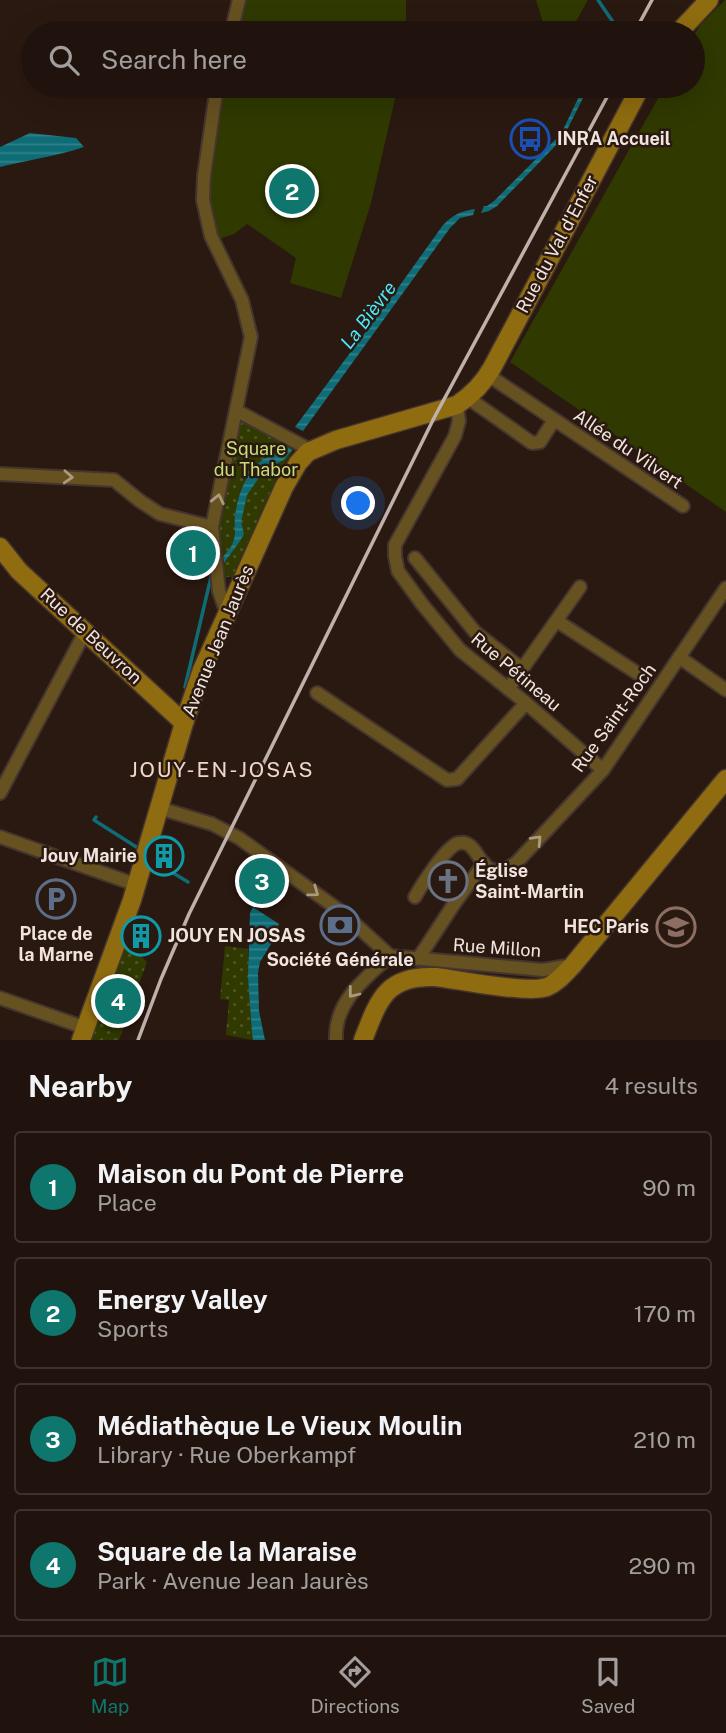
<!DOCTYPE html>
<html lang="en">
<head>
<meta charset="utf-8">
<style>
  :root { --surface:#20130d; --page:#2d201b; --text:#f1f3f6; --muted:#a29e9d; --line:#3d322e; --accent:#0f766e }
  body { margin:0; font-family:"Public Sans",sans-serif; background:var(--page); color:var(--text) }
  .you { position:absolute; left:359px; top:504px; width:24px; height:24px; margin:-18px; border:5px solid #fff; border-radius:50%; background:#1a73e8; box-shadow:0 0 0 10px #1a73e833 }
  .badge { display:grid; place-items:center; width:46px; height:46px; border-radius:50%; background:var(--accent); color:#fff; font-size:23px; font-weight:700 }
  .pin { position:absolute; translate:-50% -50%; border:4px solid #fff; box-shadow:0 2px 7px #0006 }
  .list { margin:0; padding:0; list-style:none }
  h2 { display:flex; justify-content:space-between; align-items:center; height:91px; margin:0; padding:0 28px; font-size:30px }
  h2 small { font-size:23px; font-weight:400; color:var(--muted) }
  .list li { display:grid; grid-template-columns:46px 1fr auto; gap:21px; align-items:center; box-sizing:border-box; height:112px; margin:0 14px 14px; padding:0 14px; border:2px solid var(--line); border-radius:7px }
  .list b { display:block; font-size:26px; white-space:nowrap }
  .list p { margin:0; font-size:23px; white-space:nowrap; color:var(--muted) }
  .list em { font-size:23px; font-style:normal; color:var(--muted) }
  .icon { flex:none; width:38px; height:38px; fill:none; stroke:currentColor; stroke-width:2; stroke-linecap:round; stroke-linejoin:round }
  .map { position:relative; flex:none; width:726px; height:1040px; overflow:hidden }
  .search { position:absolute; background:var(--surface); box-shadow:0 7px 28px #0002; left:21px; right:21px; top:21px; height:77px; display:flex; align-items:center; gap:18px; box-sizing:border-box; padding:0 24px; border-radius:38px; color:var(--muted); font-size:26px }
  .sheet { height:595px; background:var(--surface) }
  nav { display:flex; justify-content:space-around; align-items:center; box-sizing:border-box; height:98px; border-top:2px solid var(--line); background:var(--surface); font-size:19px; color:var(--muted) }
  nav a { display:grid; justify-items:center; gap:4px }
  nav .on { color:var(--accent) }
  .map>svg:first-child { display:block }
  .green { fill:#2f3900 }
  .park { fill:url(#park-dots) }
  .water { fill:url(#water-rules) }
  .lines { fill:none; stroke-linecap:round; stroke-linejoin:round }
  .stream { stroke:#0e6c76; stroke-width:3.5 }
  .street-casing { stroke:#46352e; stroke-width:16 }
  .secondary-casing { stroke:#46352e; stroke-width:21 }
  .street { stroke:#665120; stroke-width:12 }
  .secondary { stroke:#8f6c0f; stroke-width:18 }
  .rail { stroke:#beb0aa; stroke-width:3.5 }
  .oneway { stroke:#ac9a7f }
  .labels { text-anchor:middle; stroke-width:5; stroke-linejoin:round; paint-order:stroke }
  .poi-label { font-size:18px; font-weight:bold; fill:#f1e4de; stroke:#2a1911; text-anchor:start }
  .street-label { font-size:18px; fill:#f1e4de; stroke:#2a1911 }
  .park-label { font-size:18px; fill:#c6dd78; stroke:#2a1911 }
  .water-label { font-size:19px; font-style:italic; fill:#4be9fb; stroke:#2a1911 }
  .quarter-label { font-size:21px; letter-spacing:2px; fill:#f0d7cc; stroke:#2a1911 }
</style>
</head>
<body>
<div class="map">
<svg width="726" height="1040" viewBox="0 0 726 1040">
  <defs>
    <pattern id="park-dots" width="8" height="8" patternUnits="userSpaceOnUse" patternTransform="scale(1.75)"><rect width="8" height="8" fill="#2f3900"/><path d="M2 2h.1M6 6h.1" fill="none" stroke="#4e5625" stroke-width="1.8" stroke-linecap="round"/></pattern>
    <pattern id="water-rules" width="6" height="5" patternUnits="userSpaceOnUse" patternTransform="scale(1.75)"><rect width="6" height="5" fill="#0e6c76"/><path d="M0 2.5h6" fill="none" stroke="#328189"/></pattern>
  </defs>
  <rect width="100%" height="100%" fill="#2a1911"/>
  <path class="green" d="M 244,0 L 406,0 L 406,33 L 236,33 Z
    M 536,0 L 588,0 L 574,25 L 568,22 L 560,33 L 546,33 Z
    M 725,0 L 726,0 L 726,512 L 510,362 L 665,86 L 693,86 L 693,37 L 700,25 Z
    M 224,86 L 398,86 L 371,203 L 341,298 L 290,283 L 296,258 L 247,224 L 234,234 L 219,239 L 211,203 L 211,179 L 220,101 Z"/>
  <path class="park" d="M 237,411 L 293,450 L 278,475 L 232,577 L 226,577 L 216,527 Z
    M 126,941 L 147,962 L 119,1040 L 88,1040 Z
    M 225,946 L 248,949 L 253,1040 L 226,1035 L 229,1000 L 220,999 Z"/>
  <path class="water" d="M 584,86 L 589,86 L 563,138 L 497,206 L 489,211 L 481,213 L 484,206 L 487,206 L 494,201 L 561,134 Z
    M 30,133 L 76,138 L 84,147 C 57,156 28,160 0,167 L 0,147 Z
    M 475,209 L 473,215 L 460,218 L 450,228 L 303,431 L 295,427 L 393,295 L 443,225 C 453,215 461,211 475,209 Z
    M 286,446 L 292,450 L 285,459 L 263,472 L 247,495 L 241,522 L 244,534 L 240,541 L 224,563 L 223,557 C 227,552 233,546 234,539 C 236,532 234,524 235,517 C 237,498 243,481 255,467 C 263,456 277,454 286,446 Z
    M 253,907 L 279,924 L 271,944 L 260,962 L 258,973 L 259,1011 L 265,1040 L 253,1040 L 252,1033 L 248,977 L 250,913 Z"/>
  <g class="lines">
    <path class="stream" d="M 598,0 L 615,25
      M 185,687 L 211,577
      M 96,817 L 94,820 L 141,850
      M 155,862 L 188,882"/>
    <g class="street-casing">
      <path id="street" d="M 231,33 L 239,0
        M 217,86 L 204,176 L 203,200 L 211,236 L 242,300 L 251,337 L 212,527 L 219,591 L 227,614
        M 488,375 L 683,506
        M 468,398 L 532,443 L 540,442 L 554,420
        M 457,405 L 459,421 L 455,436 L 395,545 L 395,556 L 398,571 L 422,604 L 460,650 L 526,703 L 603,770
        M 237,411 L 303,446 L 308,452
        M 0,474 L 114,480 L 140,501 L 160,514 L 212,527
        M 415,558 L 475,632 L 522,669
        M 557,621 L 637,673
        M 679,657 L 726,690
        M 508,689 L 580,587
        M 317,693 L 447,780 L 457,779 L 526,703
        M 0,793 L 85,632
        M 159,808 L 212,824 L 239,838 L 343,913 L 390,956
        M 0,837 L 137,885
        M 415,897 C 421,886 447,845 459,843 C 482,838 478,890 516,863 L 603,770 L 726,588
        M 390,956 L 543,970 L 573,965
        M 418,959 L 454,904 L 484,863
        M 0,998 L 86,1028
        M 336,1040 C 334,1002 364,979 390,956"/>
    </g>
    <g class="secondary-casing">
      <path id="secondary" d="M 678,33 L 709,0
        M 0,547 L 19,571 L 184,723
        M 81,1040 L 132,900 L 184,723 L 202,670 L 284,487 L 298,463 L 308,452 L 336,440 L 457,405 C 472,395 483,384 492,368 L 641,86
        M 363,1040 C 379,999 386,975 436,977 C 459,980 528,994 547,987 C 557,983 565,973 573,965 L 726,779"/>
    </g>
    <use href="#street" class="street"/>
    <use href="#secondary" class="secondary"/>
    <path class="rail" d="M 634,33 L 652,0
      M 138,1040 L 161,979 L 189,914 L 434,418 L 613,86"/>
  </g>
  <defs><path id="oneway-chevron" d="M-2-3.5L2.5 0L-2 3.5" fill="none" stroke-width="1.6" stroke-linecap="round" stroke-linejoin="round" transform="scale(1.75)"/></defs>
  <g class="oneway">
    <use href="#oneway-chevron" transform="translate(68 477) rotate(3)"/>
    <use href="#oneway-chevron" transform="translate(218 499) rotate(-78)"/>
    <use href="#oneway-chevron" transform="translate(537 840) rotate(-47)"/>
    <use href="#oneway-chevron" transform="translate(314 892) rotate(36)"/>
    <use href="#oneway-chevron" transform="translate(353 993) rotate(128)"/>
  </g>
  <defs>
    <g id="bus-ring" transform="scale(2.0125)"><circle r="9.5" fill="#2a1911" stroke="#1a4fb4" stroke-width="1.5"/><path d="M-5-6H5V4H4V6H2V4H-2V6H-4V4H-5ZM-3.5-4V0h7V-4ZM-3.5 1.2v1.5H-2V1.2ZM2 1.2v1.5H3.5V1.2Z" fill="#1a4fb4"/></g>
    <g id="building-ring" transform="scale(2.0125)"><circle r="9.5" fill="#2a1911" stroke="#0f9aa8" stroke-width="1.5"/><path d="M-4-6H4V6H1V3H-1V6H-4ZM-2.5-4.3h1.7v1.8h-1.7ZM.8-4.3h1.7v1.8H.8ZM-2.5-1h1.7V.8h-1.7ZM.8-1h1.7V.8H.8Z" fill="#0f9aa8"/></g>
    <g id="church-ring" transform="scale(2.0125)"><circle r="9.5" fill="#2a1911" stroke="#6b7280" stroke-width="1.5"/><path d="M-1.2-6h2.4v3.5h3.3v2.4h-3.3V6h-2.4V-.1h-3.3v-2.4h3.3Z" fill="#6b7280"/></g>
    <g id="parking-ring" transform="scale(2.0125)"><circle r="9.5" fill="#2a1911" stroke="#5c6f8a" stroke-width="1.5"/><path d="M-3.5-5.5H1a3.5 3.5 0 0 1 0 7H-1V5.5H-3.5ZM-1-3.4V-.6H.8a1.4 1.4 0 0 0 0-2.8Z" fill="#5c6f8a"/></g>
    <g id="bank-ring" transform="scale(2.0125)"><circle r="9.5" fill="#2a1911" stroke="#5c6f8a" stroke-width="1.5"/><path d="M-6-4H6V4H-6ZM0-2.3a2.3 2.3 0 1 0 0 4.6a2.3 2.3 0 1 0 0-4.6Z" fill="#5c6f8a"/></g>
    <g id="university-ring" transform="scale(2.0125)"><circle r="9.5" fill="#2a1911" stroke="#8d6e63" stroke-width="1.5"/><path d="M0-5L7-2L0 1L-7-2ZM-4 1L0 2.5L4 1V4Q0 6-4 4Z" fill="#8d6e63"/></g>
  </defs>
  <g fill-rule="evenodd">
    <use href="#bus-ring" x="530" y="139"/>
    <use href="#building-ring" x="164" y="856"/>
    <use href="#church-ring" x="448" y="881"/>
    <use href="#parking-ring" x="56" y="899"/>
    <use href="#bank-ring" x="340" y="925"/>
    <use href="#university-ring" x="676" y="927"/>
    <use href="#building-ring" x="141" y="936"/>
  </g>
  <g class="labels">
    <g class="poi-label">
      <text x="557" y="145">INRA Accueil</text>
      <text x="137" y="862" text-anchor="end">Jouy Mairie</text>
      <text x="475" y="877">Église<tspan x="475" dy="21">Saint-Martin</tspan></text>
      <text x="649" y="933" text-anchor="end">HEC Paris</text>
      <text x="56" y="940" text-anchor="middle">Place de<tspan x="56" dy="21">la Marne</tspan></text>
      <text x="168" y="942">JOUY EN JOSAS</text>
      <text x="340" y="966" text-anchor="middle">Société Générale</text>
    </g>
    <g class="street-label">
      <text transform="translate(557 244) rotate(-62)" y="6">Rue du Val d'Enfer</text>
      <text transform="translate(628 449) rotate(34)" y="6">Allée du Vilvert</text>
      <text transform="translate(91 636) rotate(43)" y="6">Rue de Beuvron</text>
      <text transform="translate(218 641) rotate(-68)" y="6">Avenue Jean Jaurès</text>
      <text transform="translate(516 672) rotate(40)" y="6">Rue Pétineau</text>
      <text transform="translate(614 718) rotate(-54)" y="6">Rue Saint-Roch</text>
      <text transform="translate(497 948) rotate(4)" y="6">Rue Millon</text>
    </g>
    <g class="park-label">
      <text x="256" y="455">Square<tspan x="256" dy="21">du Thabor</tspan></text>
    </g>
    <g class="water-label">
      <text transform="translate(368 315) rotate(-53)" y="7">La Bièvre</text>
    </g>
    <g class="quarter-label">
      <text x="222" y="777">JOUY-EN-JOSAS</text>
    </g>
  </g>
</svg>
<div class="you"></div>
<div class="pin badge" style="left:193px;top:553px">1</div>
<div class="pin badge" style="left:292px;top:191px">2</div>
<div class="pin badge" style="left:262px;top:881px">3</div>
<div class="pin badge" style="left:118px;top:1001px">4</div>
<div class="search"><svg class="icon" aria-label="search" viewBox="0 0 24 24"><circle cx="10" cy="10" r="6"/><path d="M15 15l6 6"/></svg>Search here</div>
</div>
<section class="sheet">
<h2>Nearby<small>4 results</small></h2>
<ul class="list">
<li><span class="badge">1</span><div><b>Maison du Pont de Pierre</b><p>Place</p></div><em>90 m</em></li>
<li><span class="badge">2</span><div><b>Energy Valley</b><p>Sports</p></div><em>170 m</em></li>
<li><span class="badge">3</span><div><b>Médiathèque Le Vieux Moulin</b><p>Library · Rue Oberkampf</p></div><em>210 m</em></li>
<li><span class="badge">4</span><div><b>Square de la Maraise</b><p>Park · Avenue Jean Jaurès</p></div><em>290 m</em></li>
</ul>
</section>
<nav>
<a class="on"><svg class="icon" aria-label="map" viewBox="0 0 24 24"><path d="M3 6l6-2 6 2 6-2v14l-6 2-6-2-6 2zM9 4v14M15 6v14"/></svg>Map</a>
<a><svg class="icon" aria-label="directions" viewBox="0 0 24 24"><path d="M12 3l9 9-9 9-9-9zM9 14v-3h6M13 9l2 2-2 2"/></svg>Directions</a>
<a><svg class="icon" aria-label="saved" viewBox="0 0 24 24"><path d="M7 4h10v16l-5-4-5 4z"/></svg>Saved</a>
</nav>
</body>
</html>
